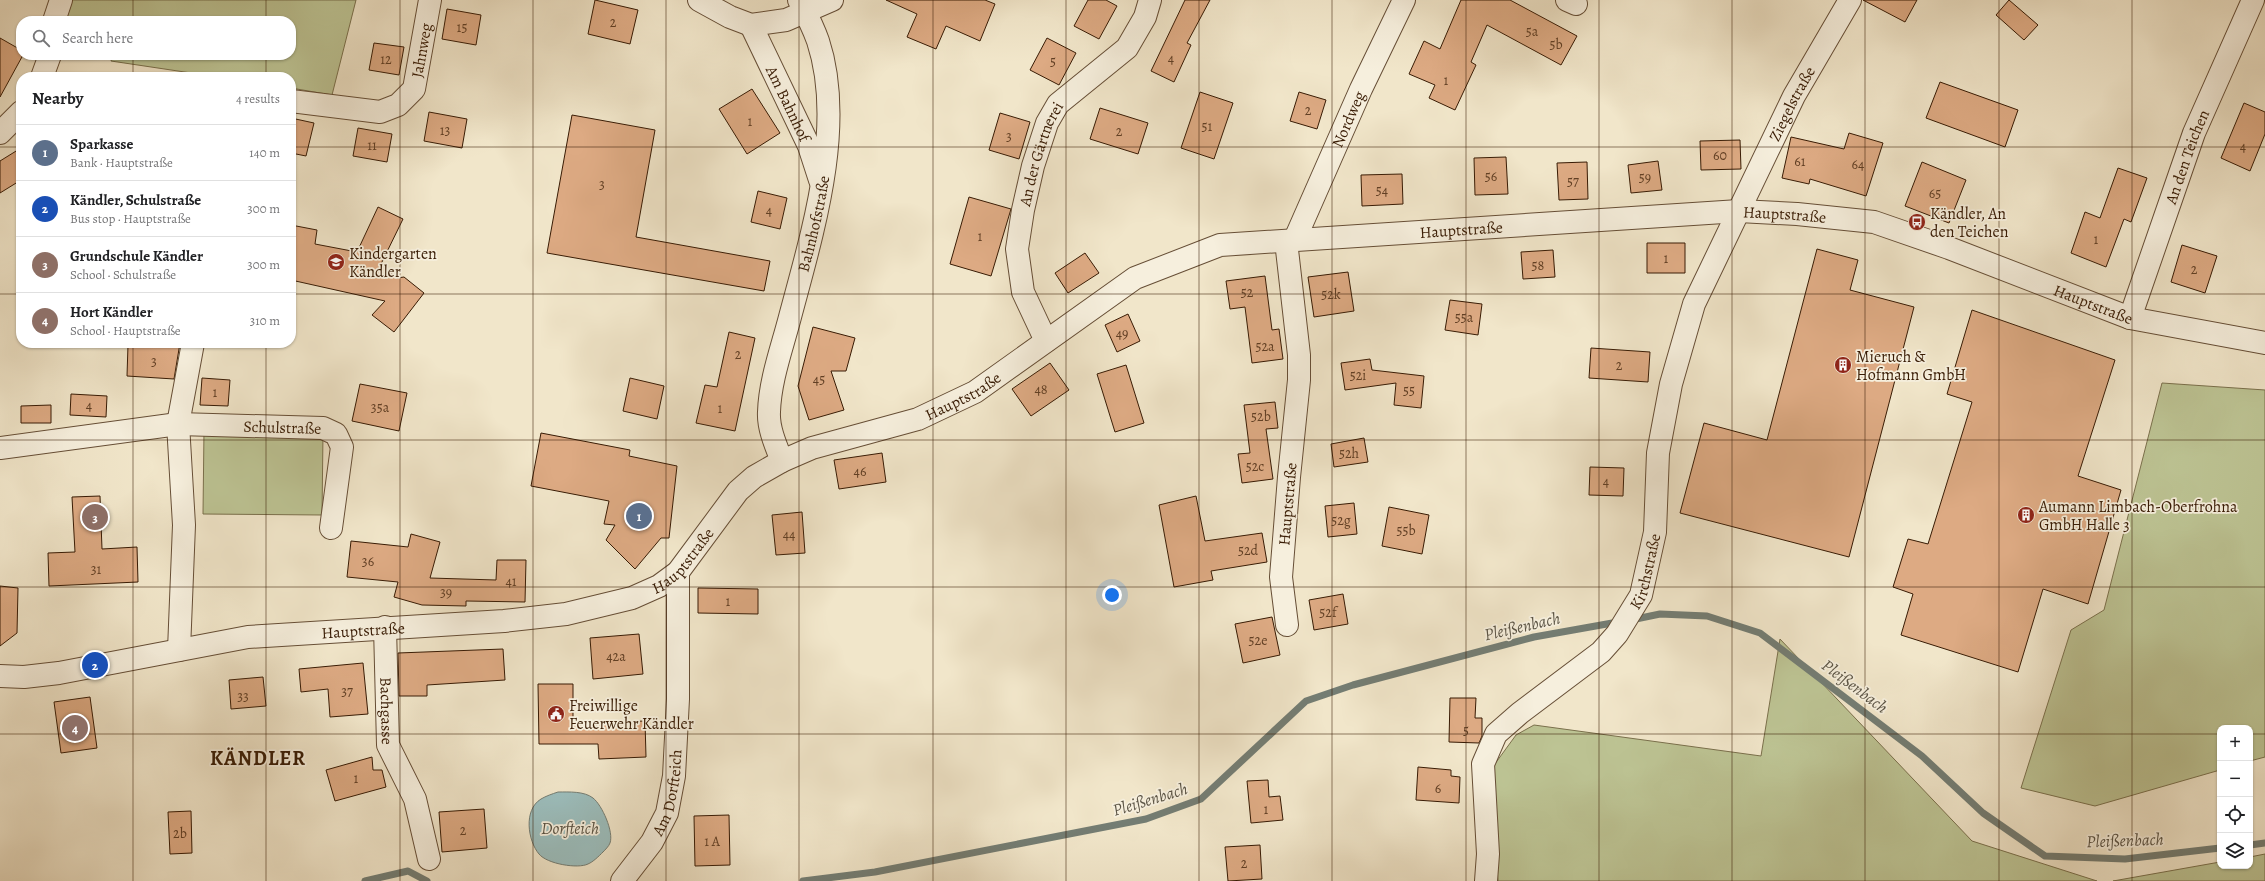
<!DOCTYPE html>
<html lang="en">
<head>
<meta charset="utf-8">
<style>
  :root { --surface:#fff; --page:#f2f2f2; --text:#202124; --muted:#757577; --line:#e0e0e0; --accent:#8f2418 }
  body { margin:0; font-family:Alegreya,serif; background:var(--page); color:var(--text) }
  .controls { position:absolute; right:12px; bottom:12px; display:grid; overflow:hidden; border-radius:8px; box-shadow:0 1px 3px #0004 }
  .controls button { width:36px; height:36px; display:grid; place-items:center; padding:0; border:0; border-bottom:1px solid var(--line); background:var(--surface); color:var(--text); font:20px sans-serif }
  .you { position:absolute; left:1112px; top:595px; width:14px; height:14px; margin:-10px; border:3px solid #fff; border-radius:50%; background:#1a73e8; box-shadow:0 0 0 6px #1a73e833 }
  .badge { display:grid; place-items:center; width:26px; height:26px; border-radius:50%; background:var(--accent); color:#fff; font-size:13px; font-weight:700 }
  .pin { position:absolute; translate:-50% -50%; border:2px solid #fff; box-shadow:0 1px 4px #0006 }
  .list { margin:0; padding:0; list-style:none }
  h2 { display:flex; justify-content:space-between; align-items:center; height:52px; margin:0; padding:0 16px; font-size:17px }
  h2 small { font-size:13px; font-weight:400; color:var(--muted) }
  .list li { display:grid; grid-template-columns:26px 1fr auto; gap:12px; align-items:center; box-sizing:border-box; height:56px; padding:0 16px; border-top:1px solid var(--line) }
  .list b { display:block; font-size:15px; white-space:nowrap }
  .list p { margin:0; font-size:13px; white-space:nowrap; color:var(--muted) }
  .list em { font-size:13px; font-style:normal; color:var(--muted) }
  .icon { flex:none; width:22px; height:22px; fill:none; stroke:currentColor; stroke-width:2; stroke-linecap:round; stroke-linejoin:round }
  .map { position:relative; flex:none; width:2265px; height:881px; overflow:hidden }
  .search { position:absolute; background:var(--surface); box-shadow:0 1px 3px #0004; left:16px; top:16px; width:280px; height:44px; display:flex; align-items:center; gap:10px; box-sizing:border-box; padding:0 14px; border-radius:16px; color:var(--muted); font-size:15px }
  .panel { position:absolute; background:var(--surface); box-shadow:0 1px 3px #0004; left:16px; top:72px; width:280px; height:276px; border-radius:16px }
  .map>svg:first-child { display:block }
  .green { fill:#bdc494; stroke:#7a704c }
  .water { fill:#9cbebd; stroke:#747d73 }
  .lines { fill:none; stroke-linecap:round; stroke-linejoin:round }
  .stream { stroke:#747d73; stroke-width:7 }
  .building { fill:#ddaa83; stroke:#381b04 }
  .minor-casing { stroke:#664e36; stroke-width:24 }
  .minor { stroke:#f6efdd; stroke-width:22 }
  .grid { fill:none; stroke:#381b04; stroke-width:1; stroke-opacity:0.55 }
  .labels { text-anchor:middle; stroke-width:3.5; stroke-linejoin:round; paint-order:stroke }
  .number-label { font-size:14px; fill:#613f24 }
  .street-label { font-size:16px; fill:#381b04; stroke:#f6efdd }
  .poi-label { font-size:16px; fill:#381b04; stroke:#f6efdd; text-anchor:start }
  .water-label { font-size:17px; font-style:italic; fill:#5b5445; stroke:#f6efdd }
  .district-label { font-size:20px; font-weight:bold; letter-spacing:1px; fill:#381b04; stroke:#f6efdd }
</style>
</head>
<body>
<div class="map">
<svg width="2265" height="881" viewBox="0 0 2265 881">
  <rect width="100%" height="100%" fill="#f1e6ca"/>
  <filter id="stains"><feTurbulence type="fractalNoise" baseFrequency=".005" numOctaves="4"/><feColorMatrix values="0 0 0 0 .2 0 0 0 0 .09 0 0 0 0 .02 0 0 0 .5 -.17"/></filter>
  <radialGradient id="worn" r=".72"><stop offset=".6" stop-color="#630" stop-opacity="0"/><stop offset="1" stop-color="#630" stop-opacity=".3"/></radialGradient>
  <path class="green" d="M 71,0 L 356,0 L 332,95 L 291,88 L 291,77 L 218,77 L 111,61 L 113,55 L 291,55 L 291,21 L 77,21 L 66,18 Z
    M 2162,383 L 2265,390 L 2265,757 L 2250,761 L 2250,728 L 2220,728 L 2220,770 L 2095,806 L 2021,788 L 2071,630 L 2104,610 Z
    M 204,430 L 323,433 L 322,515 L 203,514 Z
    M 1780,639 L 1972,841 L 2097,881 L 1498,881 L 1489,772 L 1516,735 L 1534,725 L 1761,756 Z
    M 2265,854 L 2265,881 L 2113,881 L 2220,862 L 2220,866 L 2250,866 L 2250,857 Z"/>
  <path class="water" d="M 558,792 C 569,792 584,791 593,798 C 602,805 614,832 610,843 C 609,846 605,850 603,852 C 599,856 593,862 588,864 C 578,869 547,864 539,854 C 528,841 523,810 541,799 C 546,796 552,794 558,792 Z"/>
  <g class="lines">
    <path class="stream" d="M 1631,620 L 1660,614 L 1707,616 L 1760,633 L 1922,756 L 1983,813 L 2045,856 L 2125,859 L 2220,848
      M 2250,845 L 2265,843
      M 365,881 L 408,871 L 427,881
      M 803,881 L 875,872 L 1146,819 L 1201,799 L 1306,701 L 1353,685 L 1534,637 L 1618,622"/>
  </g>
  <path class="building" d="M 595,0 L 638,10 L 630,44 L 588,34 Z
    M 886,0 L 985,0 L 995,4 L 980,41 L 946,26 L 936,49 L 907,37 L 917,14 Z
    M 1088,0 L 1106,0 L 1117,6 L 1099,39 L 1074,26 Z
    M 1185,0 L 1210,0 L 1187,43 L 1191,45 L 1174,82 L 1151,71 Z
    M 1461,0 L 1510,0 L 1577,36 L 1561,65 L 1487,25 L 1471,62 L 1476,65 L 1455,110 L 1429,98 L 1435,85 L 1409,74 L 1424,41 L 1440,49 Z
    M 1863,0 L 1917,0 L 1905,22 Z
    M 2009,0 L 2038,25 L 2024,40 L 1996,15 Z
    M 447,9 L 481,15 L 476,45 L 442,39 Z
    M 0,38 L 21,50 L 21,55 L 23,55 L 0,97 Z
    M 1047,38 L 1076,53 L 1059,85 L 1030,70 Z
    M 374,43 L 404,47 L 399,75 L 369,70 Z
    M 1940,82 L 2018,110 L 2005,147 L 1926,118 Z
    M 752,89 L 780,133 L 747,154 L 719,109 Z
    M 1200,92 L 1233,103 L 1214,159 L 1181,148 Z
    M 1299,92 L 1326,100 L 1317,129 L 1290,121 Z
    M 2244,103 L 2265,112 L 2265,134 L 2250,171 L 2221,158 Z
    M 1100,108 L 1148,123 L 1138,154 L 1090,139 Z
    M 429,112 L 467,119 L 462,148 L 424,141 Z
    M 1000,113 L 1030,122 L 1019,159 L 989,150 Z
    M 572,115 L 655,130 L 636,237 L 770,261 L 764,291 L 547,253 Z
    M 291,118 L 314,123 L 306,156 L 291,153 Z
    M 358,128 L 392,134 L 387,162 L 353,156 Z
    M 1849,133 L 1883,143 L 1866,196 L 1810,179 L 1809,184 L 1782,178 L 1791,137 L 1844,149 Z
    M 1740,140 L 1741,169 L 1701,170 L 1700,141 Z
    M 21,148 L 21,180 L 0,193 L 0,161 Z
    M 1506,157 L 1508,194 L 1475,195 L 1474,158 Z
    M 1658,161 L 1662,190 L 1631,193 L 1628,165 Z
    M 1587,162 L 1588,199 L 1559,200 L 1557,163 Z
    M 1922,162 L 1966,180 L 1949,223 L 1905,206 Z
    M 2118,168 L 2147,178 L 2131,222 L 2124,219 L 2106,267 L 2071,253 L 2085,212 L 2100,218 Z
    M 1402,174 L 1403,204 L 1362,206 L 1361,175 Z
    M 758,191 L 787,198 L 780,229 L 751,222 Z
    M 969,197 L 1011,209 L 991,276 L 950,264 Z
    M 378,207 L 403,219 L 381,264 L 397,278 L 404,277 L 424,293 L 394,332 L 372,315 L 385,301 L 291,280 L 291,225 L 317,230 L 315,244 L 357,252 Z
    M 1647,243 L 1685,243 L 1685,273 L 1647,273 Z
    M 2182,245 L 2217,256 L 2205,293 L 2171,282 Z
    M 1817,249 L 1858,260 L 1850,290 L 1914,307 L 1849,557 L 1680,513 L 1704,423 L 1767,440 Z
    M 1553,250 L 1555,277 L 1523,279 L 1521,252 Z
    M 1085,253 L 1099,273 L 1068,293 L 1055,273 Z
    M 1348,272 L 1354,311 L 1314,317 L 1308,277 Z
    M 1265,276 L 1272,330 L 1279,329 L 1283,359 L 1252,363 L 1245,307 L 1230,309 L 1226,281 Z
    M 1450,300 L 1482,304 L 1478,335 L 1445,330 Z
    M 1972,310 L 2115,360 L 2078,476 L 2121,490 L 2088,604 L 2043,589 L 2018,672 L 1901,635 L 1913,594 L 1893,587 L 1908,539 L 1928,544 L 1972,402 L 1947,394 Z
    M 1128,314 L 1140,341 L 1117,352 L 1105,325 Z
    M 813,327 L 855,338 L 846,371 L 831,371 L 844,410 L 809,420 L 798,386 Z
    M 729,332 L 755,338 L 735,431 L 696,423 L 705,385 L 717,387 Z
    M 143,343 L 180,343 L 174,379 L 127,376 L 128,345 L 143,346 Z
    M 1591,348 L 1650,352 L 1648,382 L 1589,378 Z
    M 1370,359 L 1372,370 L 1424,376 L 1421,408 L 1394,405 L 1396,383 L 1345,390 L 1341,363 Z
    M 1050,363 L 1069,390 L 1031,416 L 1012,389 Z
    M 1126,365 L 1144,423 L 1115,432 L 1097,374 Z
    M 202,378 L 230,380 L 228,406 L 200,405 Z
    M 630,378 L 664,386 L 657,419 L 623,411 Z
    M 360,384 L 407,393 L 399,431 L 352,421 Z
    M 71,394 L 107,396 L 106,417 L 70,415 Z
    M 1275,402 L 1278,428 L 1266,429 L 1273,479 L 1242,483 L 1238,454 L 1250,453 L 1244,405 Z
    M 51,405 L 51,423 L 21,423 L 21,406 Z
    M 541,433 L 630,450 L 629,456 L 677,466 L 669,538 L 661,538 L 635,569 L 606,540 L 615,525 L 604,524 L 609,501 L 531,486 Z
    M 1364,438 L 1368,462 L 1334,467 L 1331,444 Z
    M 882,453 L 886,482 L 839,489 L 834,460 Z
    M 1590,467 L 1624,468 L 1623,496 L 1589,495 Z
    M 100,496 L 102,549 L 137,547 L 138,582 L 49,586 L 48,553 L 75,552 L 72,497 Z
    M 1196,496 L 1205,541 L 1262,533 L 1267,562 L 1211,571 L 1213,580 L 1174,587 L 1159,505 Z
    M 1354,503 L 1357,534 L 1328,537 L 1325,506 Z
    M 1389,507 L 1429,515 L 1422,554 L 1382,546 Z
    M 802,512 L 805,553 L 776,555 L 772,515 Z
    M 411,534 L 440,542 L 430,578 L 496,580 L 497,560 L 526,560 L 525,602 L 466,601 L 466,606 L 422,605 L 394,597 L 398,582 L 347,577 L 351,541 L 408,547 Z
    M 0,586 L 18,588 L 17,633 L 0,646 Z
    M 698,588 L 758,589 L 758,614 L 698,613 Z
    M 1343,594 L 1348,624 L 1314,630 L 1309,600 Z
    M 1272,617 L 1280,655 L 1243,663 L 1235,624 Z
    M 639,634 L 643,674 L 593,679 L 590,638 Z
    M 503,649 L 505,680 L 427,685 L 427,696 L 399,696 L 398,653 Z
    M 363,663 L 368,714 L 330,717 L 328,689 L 301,692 L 299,669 Z
    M 263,677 L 266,706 L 231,709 L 229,680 Z
    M 538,684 L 573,684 L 573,723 L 645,721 L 646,757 L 599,759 L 598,744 L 539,744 Z
    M 90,697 L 97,748 L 61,753 L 54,702 Z
    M 1450,698 L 1476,698 L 1475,718 L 1482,718 L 1482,736 L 1479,743 L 1449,742 Z
    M 372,757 L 373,770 L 382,770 L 386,787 L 335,801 L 326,770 Z
    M 1418,767 L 1451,770 L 1451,776 L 1460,777 L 1459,803 L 1416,800 Z
    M 1268,780 L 1269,797 L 1280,796 L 1283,820 L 1251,823 L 1247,781 Z
    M 484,809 L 487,848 L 442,852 L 439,812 Z
    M 191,811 L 192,853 L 170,854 L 168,812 Z
    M 729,815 L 730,865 L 695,866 L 694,816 Z
    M 1260,845 L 1262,879 L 1228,881 L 1225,847 Z"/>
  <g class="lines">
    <g class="minor-casing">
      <g id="minor">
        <path d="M 699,0 L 730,17 L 751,25 L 786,20 L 832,0"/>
        <path d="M 1567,0 L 1576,4"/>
        <path d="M 54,21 L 61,0"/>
        <path id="s1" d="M 751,25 L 809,146 L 820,180"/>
        <path d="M 42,77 L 50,55"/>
        <path id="s2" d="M 291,101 L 380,112 L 398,105 L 414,89 L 430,0"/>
        <path d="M 0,133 L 21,112"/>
        <path id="s3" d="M 1295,239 L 1361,89 L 1404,0"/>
        <path d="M 1286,241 L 1299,355 L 1299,380 L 1289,477 L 1281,577 L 1287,625"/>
        <path id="s4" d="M 2130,318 L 2194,133 L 2253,0"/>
        <path id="s5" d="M 1046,341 L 1023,292 L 1017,249 L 1023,210 L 1033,166 L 1047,123 L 1058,104 L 1127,48 L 1145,17 L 1150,0"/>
        <path id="s6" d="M 0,448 L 178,424 L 323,428 L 336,434 L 342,447 L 331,528"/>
        <path id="s7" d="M 782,461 C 776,446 768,428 769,412 C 770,380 782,348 790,317 C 812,234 846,126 818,41 C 813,27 806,13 799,0"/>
        <path id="s8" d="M 385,627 L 388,745 L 415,799 L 429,859"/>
        <path d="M 179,650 L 184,525 L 178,424 L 193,343"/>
        <path id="s9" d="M 0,676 L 24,677 L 59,673 L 248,637 L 504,621 L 566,614 L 632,598 L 659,586 L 678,572 L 738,491 L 754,477 L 782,461 L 812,448 L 918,419 L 975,392 L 1135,278 L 1220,245 L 1739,211 L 1797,214 L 1874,222 L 1949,248 L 2130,318 L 2265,343"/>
        <path id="s10" d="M 622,881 L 652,842 L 667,813 L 674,776 L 678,699 L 678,572"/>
        <path id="s11" d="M 1486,881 L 1488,854 L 1483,764 L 1496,734 L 1520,713 L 1601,652 L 1617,634 L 1641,595 L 1655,532 L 1658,453 L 1671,384 L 1694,304 L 1794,96 L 1850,0"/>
      </g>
    </g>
    <use href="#minor" class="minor"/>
  </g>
  <path class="grid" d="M 133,0 L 133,21M 266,0 L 266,21M 400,0 L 400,881M 533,0 L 533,881M 666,0 L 666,881M 799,0 L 799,881M 933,0 L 933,881M 1066,0 L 1066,881M 1199,0 L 1199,881M 1332,0 L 1332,881M 1466,0 L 1466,881M 1599,0 L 1599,881M 1732,0 L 1732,881M 1865,0 L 1865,881M 1999,0 L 1999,881M 2132,0 L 2132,881M 133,55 L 133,77M 266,55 L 266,77M 0,147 L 21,147M 291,147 L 2265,147M 0,294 L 21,294M 291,294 L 2265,294M 133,343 L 133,881M 266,343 L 266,881M 0,440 L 2265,440M 0,587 L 2265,587M 0,734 L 2220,734M 2250,734 L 2265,734"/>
  <defs>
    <g id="bus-disc" transform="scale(0.9)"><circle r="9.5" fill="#8f2418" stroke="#f6efdd"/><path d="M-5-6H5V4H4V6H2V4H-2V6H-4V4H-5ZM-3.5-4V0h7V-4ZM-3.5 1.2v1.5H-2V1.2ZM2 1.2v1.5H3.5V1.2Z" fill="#fff"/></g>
    <g id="school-disc" transform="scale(0.9)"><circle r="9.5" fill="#8f2418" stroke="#f6efdd"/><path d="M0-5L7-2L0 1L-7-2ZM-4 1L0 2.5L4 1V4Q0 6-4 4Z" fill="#fff"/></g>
    <g id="building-disc" transform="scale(0.9)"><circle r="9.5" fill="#8f2418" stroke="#f6efdd"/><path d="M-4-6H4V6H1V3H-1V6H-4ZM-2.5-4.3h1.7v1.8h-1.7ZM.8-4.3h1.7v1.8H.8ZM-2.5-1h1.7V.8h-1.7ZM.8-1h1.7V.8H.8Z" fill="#fff"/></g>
    <g id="civic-disc" transform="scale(0.9)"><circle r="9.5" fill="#8f2418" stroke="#f6efdd"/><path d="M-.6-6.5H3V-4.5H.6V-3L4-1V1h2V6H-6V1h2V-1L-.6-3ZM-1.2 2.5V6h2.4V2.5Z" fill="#fff"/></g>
  </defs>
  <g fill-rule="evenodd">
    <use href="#bus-disc" x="1917" y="222"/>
    <use href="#school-disc" x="336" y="262"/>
    <use href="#building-disc" x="1843" y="365"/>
    <use href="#building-disc" x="2026" y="515"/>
    <use href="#civic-disc" x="556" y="714"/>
  </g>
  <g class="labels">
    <g class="number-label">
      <text x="613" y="27">2</text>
      <text x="462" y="32">15</text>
      <text x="1532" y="36">5a</text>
      <text x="1556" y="49">5b</text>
      <text x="1171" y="63">4</text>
      <text x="386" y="64">12</text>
      <text x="1053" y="66">5</text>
      <text x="1446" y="85">1</text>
      <text x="1308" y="115">2</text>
      <text x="750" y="126">1</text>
      <text x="1207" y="131">51</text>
      <text x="445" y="135">13</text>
      <text x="1119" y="136">2</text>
      <text x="1009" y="141">3</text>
      <text x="372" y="150">11</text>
      <text x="2243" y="151">4</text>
      <text x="1720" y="160">60</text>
      <text x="1800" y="166">61</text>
      <text x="1858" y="169">64</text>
      <text x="1491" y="181">56</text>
      <text x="1645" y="182">59</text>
      <text x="1573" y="186">57</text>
      <text x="602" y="189">3</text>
      <text x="1382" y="195">54</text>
      <text x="1935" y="198">65</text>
      <text x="769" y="215">4</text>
      <text x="980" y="241">1</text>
      <text x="2096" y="244">1</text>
      <text x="1666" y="263">1</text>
      <text x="1538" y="270">58</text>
      <text x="2194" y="274">2</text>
      <text x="1247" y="297">52</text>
      <text x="1331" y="299">52k</text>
      <text x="1464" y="322">55a</text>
      <text x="1122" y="338">49</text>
      <text x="1265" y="351">52a</text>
      <text x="738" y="359">2</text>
      <text x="154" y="366">3</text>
      <text x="1619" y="370">2</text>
      <text x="1358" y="380">52i</text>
      <text x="819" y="384">45</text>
      <text x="1041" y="394">48</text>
      <text x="1409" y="395">55</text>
      <text x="215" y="397">1</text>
      <text x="89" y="410">4</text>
      <text x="380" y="412">35a</text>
      <text x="720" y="413">1</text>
      <text x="1261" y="421">52b</text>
      <text x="1349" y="458">52h</text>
      <text x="1255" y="471">52c</text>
      <text x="860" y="476">46</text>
      <text x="1606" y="486">4</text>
      <text x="1341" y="525">52g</text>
      <text x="1406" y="535">55b</text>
      <text x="789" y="539">44</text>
      <text x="1248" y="555">52d</text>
      <text x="368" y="566">36</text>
      <text x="96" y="574">31</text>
      <text x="511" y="586">41</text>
      <text x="446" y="597">39</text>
      <text x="728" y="606">1</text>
      <text x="1328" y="617">52f</text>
      <text x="1258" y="645">52e</text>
      <text x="616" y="661">42a</text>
      <text x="347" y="696">37</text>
      <text x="243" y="701">33</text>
      <text x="1466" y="735">5</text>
      <text x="356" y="783">1</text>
      <text x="1438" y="793">6</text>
      <text x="1266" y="814">1</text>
      <text x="463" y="835">2</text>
      <text x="180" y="838">2b</text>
      <text x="712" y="846">1 A</text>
      <text x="1244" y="868">2</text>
    </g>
    <g class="street-label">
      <text dy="6" stroke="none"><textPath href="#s2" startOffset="171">Jahnweg</textPath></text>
      <text dy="6" stroke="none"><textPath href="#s1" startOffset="87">Am Bahnhof</textPath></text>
      <text dy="6" stroke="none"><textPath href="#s11" startOffset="873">Ziegelstraße</textPath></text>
      <text dy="6" stroke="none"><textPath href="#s3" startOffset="131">Nordweg</textPath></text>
      <text dy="6" stroke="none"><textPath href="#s5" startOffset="196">An der Gärtnerei</textPath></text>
      <text dy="6" stroke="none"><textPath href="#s4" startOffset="171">An den Teichen</textPath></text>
      <text dy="6" stroke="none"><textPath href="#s9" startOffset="1905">Hauptstraße</textPath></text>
      <text dy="6" stroke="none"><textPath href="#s7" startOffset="245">Bahnhofstraße</textPath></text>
      <text dy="6" stroke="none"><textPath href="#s9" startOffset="1581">Hauptstraße</textPath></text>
      <text dy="6" stroke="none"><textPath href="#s9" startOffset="2229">Hauptstraße</textPath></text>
      <text dy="6" stroke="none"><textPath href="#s9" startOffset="1039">Hauptstraße</textPath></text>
      <text dy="6" stroke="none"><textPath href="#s6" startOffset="284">Schulstraße</textPath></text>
      <text transform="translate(1287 504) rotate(-85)" y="6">Hauptstraße</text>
      <text dy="6" stroke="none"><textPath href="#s9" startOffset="703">Hauptstraße</textPath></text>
      <text dy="6" stroke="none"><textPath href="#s11" startOffset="377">Kirchstraße</textPath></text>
      <text dy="6" stroke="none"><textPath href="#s9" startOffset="367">Hauptstraße</textPath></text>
      <text dy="6" stroke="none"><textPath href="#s8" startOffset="84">Bachgasse</textPath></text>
      <text dy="6" stroke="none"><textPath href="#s10" startOffset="102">Am Dorfteich</textPath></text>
    </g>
    <g class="poi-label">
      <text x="1930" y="219">Kändler, An<tspan x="1930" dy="18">den Teichen</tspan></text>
      <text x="349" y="259">Kindergarten<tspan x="349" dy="18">Kändler</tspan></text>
      <text x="1856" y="362">Mieruch &amp;<tspan x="1856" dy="18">Hofmann GmbH</tspan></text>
      <text x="2039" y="512">Aumann Limbach-Oberfrohna<tspan x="2039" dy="18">GmbH Halle 3</tspan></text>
      <text x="569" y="711">Freiwillige<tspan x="569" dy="18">Feuerwehr Kändler</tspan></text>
    </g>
    <g class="water-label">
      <text transform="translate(1522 626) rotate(-13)" y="6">Pleißenbach</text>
      <text transform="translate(1855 686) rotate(37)" y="6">Pleißenbach</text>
      <text transform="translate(1150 799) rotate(-17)" y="6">Pleißenbach</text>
      <text x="570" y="834">Dorfteich</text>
      <text transform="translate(2125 840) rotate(-2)" y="6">Pleißenbach</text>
    </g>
    <g class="district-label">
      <text x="258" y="765">KÄNDLER</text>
    </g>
  </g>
  <rect width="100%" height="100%" filter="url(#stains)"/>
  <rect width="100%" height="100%" fill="url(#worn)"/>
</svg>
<div class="controls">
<button>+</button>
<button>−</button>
<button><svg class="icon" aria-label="locate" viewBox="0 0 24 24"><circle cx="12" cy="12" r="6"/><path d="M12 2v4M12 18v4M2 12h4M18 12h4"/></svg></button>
<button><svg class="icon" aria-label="layers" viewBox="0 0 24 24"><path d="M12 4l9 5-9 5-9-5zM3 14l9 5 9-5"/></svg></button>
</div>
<div class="you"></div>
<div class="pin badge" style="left:639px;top:516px;background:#5c6f8a">1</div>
<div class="pin badge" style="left:95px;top:665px;background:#1a4fb4">2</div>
<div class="pin badge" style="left:95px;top:517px;background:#8d6e63">3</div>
<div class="pin badge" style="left:75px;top:728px;background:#8d6e63">4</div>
<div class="search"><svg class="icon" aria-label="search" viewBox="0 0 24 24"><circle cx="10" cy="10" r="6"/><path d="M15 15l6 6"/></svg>Search here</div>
<section class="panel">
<h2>Nearby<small>4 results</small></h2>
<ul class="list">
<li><span class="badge" style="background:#5c6f8a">1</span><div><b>Sparkasse</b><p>Bank · Hauptstraße</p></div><em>140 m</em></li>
<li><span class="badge" style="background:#1a4fb4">2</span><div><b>Kändler, Schulstraße</b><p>Bus stop · Hauptstraße</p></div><em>300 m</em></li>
<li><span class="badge" style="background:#8d6e63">3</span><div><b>Grundschule Kändler</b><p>School · Schulstraße</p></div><em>300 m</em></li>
<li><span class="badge" style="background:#8d6e63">4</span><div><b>Hort Kändler</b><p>School · Hauptstraße</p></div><em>310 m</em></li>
</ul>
</section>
</div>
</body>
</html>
